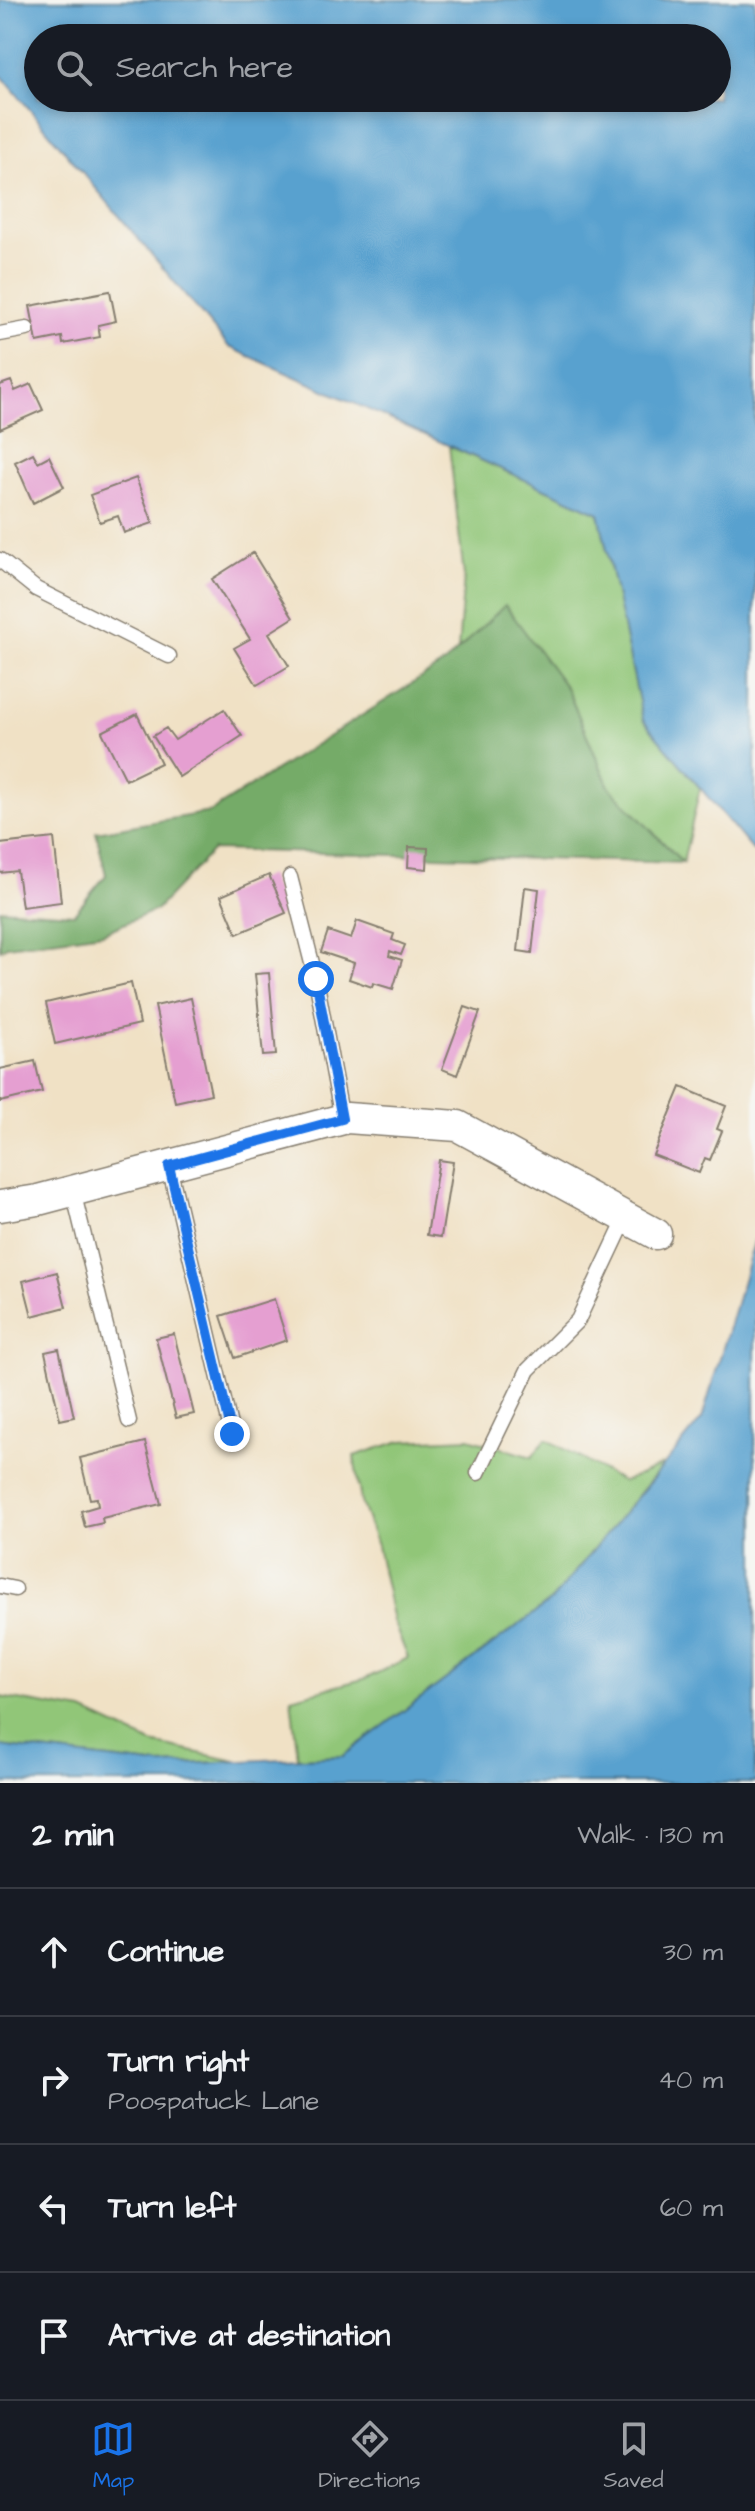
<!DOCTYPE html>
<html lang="en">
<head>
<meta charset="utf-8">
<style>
  :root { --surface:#171b24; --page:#242831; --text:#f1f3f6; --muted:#9ea1a6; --line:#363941; --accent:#1a73e8 }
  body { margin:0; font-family:"Architects Daughter",sans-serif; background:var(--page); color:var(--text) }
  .stop { position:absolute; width:24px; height:24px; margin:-18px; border:6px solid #1a73e8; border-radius:50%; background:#fff }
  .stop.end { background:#1a73e8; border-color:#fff; box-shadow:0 2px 8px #0008 }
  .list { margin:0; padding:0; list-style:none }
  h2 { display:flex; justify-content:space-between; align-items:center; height:104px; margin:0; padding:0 32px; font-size:34px }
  h2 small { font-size:26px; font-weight:400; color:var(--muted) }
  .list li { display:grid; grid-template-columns:52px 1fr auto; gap:24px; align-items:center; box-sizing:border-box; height:128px; padding:0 32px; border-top:2px solid var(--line) }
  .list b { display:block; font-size:30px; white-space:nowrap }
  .list p { margin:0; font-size:26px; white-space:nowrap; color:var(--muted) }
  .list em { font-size:26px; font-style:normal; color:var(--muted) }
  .icon { flex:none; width:44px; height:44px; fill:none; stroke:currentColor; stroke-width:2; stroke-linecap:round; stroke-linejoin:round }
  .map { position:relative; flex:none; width:755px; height:1783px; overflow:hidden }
  .search { position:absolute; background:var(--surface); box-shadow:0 4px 12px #0003; left:24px; right:24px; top:24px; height:88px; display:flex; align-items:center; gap:20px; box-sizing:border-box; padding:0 28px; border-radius:44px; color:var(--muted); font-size:30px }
  .sheet { height:616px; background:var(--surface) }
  nav { display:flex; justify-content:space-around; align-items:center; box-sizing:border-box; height:112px; border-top:2px solid var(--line); background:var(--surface); font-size:22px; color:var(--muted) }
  nav a { display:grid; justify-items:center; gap:4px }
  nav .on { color:var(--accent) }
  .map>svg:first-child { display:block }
  .green { fill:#91c678; stroke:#56714a; stroke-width:2 }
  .forest { fill:#74ab68; stroke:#486442; stroke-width:2 }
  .water { fill:#58a1cf; stroke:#3a5e76; stroke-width:2; fill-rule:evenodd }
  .building { fill:#e59fd1 }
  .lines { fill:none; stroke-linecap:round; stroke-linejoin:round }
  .lane-casing { stroke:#867e70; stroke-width:17 }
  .street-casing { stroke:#867e70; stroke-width:33 }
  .lane { stroke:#fff; stroke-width:14 }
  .street { stroke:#fff; stroke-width:30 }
  .route { stroke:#1a73e8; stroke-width:10 }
</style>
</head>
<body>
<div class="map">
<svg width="755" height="1783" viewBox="0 0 755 1783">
  <rect width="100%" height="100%" fill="#f6f6f2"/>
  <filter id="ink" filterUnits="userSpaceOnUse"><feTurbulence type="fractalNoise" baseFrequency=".0125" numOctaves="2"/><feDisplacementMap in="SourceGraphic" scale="16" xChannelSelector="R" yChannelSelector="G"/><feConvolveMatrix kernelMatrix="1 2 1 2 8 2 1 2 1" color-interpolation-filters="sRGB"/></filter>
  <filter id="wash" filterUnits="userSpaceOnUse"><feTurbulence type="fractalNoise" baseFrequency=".006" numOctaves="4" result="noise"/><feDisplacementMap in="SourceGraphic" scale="32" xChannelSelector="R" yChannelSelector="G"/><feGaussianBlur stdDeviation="1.8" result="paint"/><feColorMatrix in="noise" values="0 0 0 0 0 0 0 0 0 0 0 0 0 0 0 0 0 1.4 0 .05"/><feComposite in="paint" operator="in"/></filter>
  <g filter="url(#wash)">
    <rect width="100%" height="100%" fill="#f0e1c5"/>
    <path class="green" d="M 449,446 L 599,513 L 643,720 L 700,788 L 683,863 L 609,787 L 567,689 L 505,606 L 458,650 L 464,576 Z
      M 469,1438 L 532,1457 L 546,1439 L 623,1482 L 664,1464 L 552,1600 L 343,1756 L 298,1758 L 291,1698 L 367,1678 L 408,1658 L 393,1621 L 377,1546 L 361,1502 L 354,1456 L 401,1441 Z
      M 0,1697 L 83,1711 L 152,1743 L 236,1761 L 161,1765 L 0,1746 Z"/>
    <path class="forest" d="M 505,605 L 567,689 L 609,787 L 683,863 L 213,850 L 156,910 L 103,933 L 7,946 L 0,950 L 0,909 L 74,914 L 106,875 L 96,832 L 210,812 L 446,662 Z"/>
    <path class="water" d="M 0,0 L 755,0 L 755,853 L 643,720 L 599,513 L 229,347 L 0,74 ZM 717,38 L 717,98 L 38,98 L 38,38 Z
      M 755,1239 L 755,1783 L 0,1783 L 0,1746 L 161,1765 L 343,1756 L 552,1600 L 702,1419 Z"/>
    <g id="blocks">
      <path class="building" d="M 110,291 L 116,321 L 98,325 L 100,337 L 63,344 L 62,337 L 37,342 L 30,306 Z
        M 11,381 L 15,391 L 31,384 L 43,410 L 0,429 L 0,385 Z
        M 33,453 L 38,462 L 49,456 L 64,487 L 33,503 L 15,462 Z
        M 136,478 L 153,523 L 124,533 L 118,516 L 100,522 L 90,495 Z
        M 253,553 L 293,618 L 269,633 L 289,666 L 257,685 L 234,648 L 250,639 L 212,579 Z
        M 224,709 L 242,736 L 179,777 L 153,736 L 166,728 L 175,740 Z
        M 137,714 L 161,763 L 126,780 L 102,732 Z
        M 54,838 L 61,902 L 22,907 L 17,871 L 0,873 L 0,844 Z
        M 409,847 L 428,848 L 427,869 L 408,867 Z
        M 269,875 L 286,913 L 237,934 L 221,896 Z
        M 525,887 L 539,889 L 532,953 L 518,951 Z
        M 357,921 L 394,934 L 392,940 L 405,945 L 401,955 L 390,951 L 389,956 L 402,960 L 393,989 L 373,983 L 372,987 L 349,979 L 354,963 L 321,952 L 328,931 L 351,939 Z
        M 269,973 L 276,1055 L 263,1056 L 255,974 Z
        M 131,983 L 140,1024 L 55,1044 L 46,1003 Z
        M 191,998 L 211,1094 L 175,1102 L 155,1006 Z
        M 465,1007 L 480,1012 L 457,1075 L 442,1069 Z
        M 35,1061 L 42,1092 L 0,1102 L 0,1069 Z
        M 681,1087 L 726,1106 L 717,1129 L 722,1131 L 710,1160 L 705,1158 L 699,1173 L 653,1155 Z
        M 439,1160 L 453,1162 L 441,1237 L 427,1235 Z
        M 57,1272 L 66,1307 L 32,1316 L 23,1281 Z
        M 274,1299 L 287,1340 L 235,1358 L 221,1316 Z
        M 174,1334 L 194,1414 L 176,1418 L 156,1338 Z
        M 59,1349 L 74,1417 L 60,1420 L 45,1352 Z
        M 145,1442 L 161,1504 L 102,1518 L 103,1523 L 85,1527 L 81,1511 L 98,1506 L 97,1498 L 90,1499 L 80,1458 Z"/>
    </g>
  </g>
  <g filter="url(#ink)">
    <use href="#blocks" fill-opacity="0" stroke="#867e70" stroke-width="2"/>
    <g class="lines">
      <g class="lane-casing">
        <path id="lane" d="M 0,334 L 27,329
          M 0,560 L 36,589 L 169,656
          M 290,877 L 316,979 L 342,1119
          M 169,1166 L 232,1434
          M 73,1191 L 129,1421
          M 478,1473 L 528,1370 L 578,1320 L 626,1218
          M 0,1586 L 15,1589"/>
      </g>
      <g class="street-casing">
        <path id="street" d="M 0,1206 L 38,1200 L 347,1118 L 458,1126 L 656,1234"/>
      </g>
      <use href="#lane" class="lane"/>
      <use href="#street" class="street"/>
    </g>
  </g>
  <g class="lines" filter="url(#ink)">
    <path class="route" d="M 232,1434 L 169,1166 L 342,1119 L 316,979"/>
  </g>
</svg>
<div class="stop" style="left:316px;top:979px"></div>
<div class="stop end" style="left:232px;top:1434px"></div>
<div class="search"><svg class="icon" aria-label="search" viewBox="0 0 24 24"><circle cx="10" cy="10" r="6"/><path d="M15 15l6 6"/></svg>Search here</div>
</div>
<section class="sheet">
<h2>2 min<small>Walk · 130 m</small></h2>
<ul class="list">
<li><svg class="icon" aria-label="ahead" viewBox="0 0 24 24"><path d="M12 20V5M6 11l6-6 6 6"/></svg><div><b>Continue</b></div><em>30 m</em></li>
<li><svg class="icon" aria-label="right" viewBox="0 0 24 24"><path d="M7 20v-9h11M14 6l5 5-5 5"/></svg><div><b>Turn right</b><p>Poospatuck Lane</p></div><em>40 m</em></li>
<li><svg class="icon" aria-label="left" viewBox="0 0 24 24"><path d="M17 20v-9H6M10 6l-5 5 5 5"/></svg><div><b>Turn left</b></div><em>60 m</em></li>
<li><svg class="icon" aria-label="arrive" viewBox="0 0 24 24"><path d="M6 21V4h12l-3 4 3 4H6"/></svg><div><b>Arrive at destination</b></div></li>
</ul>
</section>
<nav>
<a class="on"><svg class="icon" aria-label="map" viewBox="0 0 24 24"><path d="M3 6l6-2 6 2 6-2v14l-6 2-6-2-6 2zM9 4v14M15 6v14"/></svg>Map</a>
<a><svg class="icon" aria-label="directions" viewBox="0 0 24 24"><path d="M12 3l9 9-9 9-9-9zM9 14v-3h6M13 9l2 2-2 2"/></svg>Directions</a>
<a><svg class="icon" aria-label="saved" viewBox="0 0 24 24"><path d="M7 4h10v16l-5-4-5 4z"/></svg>Saved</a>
</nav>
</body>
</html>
